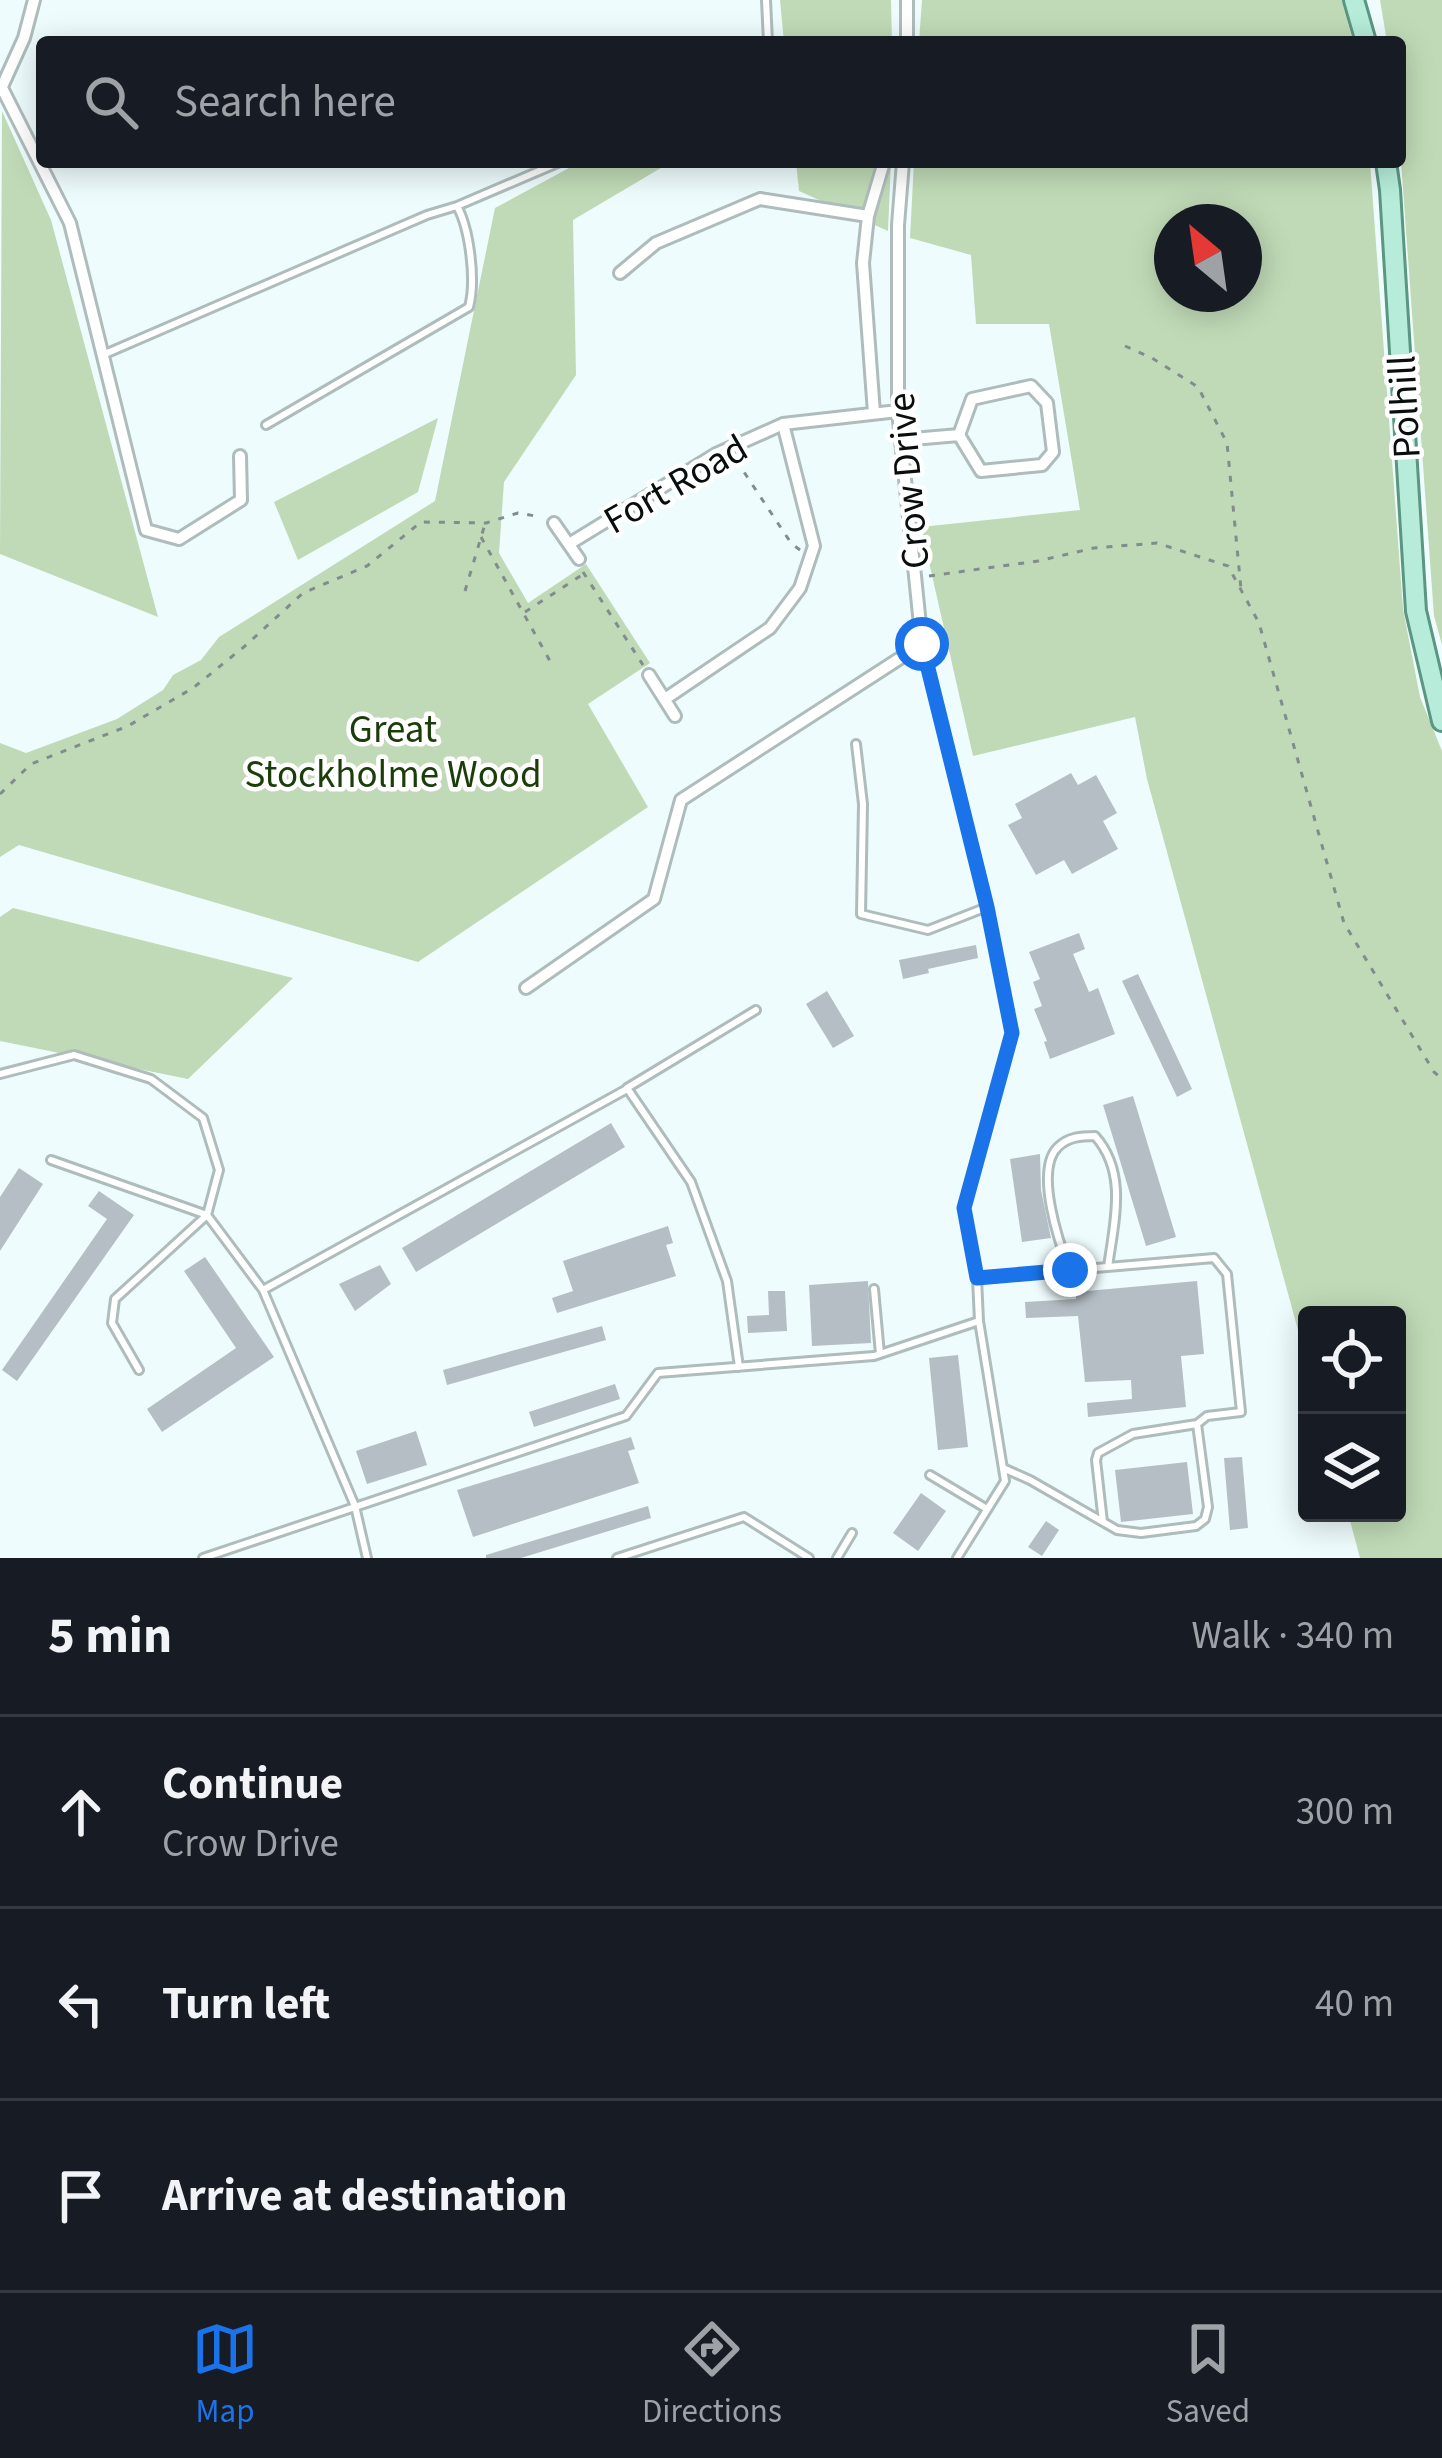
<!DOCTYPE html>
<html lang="en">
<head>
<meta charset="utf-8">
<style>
  :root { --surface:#171b24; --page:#242831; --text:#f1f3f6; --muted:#9ea1a6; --line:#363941; --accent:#1a73e8 }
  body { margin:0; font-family:"Source Sans 3",sans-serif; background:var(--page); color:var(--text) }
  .controls { position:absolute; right:36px; bottom:36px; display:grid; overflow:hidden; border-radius:12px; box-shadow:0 6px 30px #0003 }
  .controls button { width:108px; height:108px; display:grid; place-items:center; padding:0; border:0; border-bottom:3px solid var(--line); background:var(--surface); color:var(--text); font:60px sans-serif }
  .compass { position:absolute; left:1154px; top:204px; width:108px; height:108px; border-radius:50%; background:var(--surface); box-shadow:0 6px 30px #0003; rotate:331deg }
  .stop { position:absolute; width:36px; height:36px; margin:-27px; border:9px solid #1a73e8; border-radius:50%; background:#fff }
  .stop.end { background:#1a73e8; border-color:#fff; box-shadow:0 3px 12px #0008 }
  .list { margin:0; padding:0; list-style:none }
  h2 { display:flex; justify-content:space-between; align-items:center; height:156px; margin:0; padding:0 48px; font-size:51px }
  h2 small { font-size:39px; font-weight:400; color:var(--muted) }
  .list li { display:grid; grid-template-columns:78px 1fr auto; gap:36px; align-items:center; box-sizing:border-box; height:192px; padding:0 48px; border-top:3px solid var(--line) }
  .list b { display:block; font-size:45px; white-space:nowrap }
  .list p { margin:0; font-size:39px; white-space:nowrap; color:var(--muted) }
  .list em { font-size:39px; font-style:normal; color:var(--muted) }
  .icon { flex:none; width:66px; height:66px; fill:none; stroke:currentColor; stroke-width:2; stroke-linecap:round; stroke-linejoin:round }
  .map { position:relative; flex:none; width:1442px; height:1558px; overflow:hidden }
  .search { position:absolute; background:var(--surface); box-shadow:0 6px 30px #0003; left:36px; right:36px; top:36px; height:132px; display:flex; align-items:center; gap:30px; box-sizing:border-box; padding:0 42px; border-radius:12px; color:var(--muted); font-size:45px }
  .sheet { height:732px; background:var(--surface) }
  nav { display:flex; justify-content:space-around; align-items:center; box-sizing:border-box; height:168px; border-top:3px solid var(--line); background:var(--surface); font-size:33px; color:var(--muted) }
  nav a { display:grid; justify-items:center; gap:6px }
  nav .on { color:var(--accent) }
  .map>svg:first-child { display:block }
  .green { fill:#c0dab7; fill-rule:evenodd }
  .building { fill:#b4bec4 }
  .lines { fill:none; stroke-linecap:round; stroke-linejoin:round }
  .lane-casing { stroke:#afbcbc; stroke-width:12 }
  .street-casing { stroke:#afbcbc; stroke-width:16 }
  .primary-casing { stroke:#5a9681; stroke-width:24 }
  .path { stroke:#838c8d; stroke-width:3; stroke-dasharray:6 9; stroke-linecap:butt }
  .lane { stroke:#fff; stroke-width:6 }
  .street { stroke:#fff; stroke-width:10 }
  .primary { stroke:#b6ecd9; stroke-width:18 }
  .route { stroke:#1a73e8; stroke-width:15 }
  .labels { text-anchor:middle; stroke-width:9; stroke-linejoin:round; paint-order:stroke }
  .street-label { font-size:39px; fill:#080d0d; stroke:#fff }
  .park-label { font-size:39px; fill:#1a3d0a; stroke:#fff }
</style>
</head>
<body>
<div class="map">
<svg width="1442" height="1558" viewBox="0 0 1442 1558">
  <rect width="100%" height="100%" fill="#effcfd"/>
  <path class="green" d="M 780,0 L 891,0 L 892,42 L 784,42 Z
    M 922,0 L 1342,0 L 1353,42 L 919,42 Z
    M 1380,0 L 1442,0 L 1442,645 L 1434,616 L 1400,148 L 1400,42 L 1387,42 Z
    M 2,111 L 51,220 L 158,617 L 0,554 Z
    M 580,162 L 671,162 L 573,220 L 576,375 L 504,482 L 499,553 L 528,603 L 586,564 L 650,663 L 588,704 L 648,807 L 418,962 L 19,845 L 0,857 L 0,743 L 26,753 L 117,719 L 163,690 L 173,675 L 201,660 L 219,637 L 435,501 L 495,208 Z
    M 796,162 L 891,162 L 888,231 L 799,191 Z
    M 914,162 L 1370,162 L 1403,609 L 1420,697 L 1442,751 L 1442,1558 L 1360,1558 L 1348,1513 L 1397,1513 L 1397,1315 L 1307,1315 L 1307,1363 L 1147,779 L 1135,717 L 973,756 L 921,527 L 1080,510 L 1049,324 L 976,324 L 971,255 L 910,238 ZM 1172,222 L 1244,222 L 1244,294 L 1172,294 Z
    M 438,418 L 418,492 L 298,560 L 274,502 Z
    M 13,908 L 293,978 L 188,1079 L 0,1041 L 0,917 Z"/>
  <path class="building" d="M 1071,773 L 1078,785 L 1096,775 L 1117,813 L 1103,821 L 1118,849 L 1072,874 L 1064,860 L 1036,875 L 1008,825 L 1022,818 L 1015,804 Z
    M 1079,933 L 1085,949 L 1073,954 L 1089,992 L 1098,988 L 1115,1034 L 1050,1059 L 1044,1042 L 1047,1041 L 1034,1009 L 1042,1006 L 1033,982 L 1040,979 L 1029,952 Z
    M 976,945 L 978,958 L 928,969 L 929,973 L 903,979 L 899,960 Z
    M 1138,974 L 1192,1089 L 1177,1097 L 1122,981 Z
    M 827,991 L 854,1036 L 833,1048 L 806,1004 Z
    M 1133,1096 L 1176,1237 L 1146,1246 L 1103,1105 Z
    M 611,1123 L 625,1147 L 416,1272 L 402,1248 Z
    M 1040,1154 L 1041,1190 L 1051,1238 L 1022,1242 L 1010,1159 Z
    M 19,1168 L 43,1184 L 0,1251 L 0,1197 Z
    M 99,1191 L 134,1215 L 17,1381 L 2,1370 L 107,1219 L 88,1206 Z
    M 668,1226 L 673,1243 L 666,1245 L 676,1276 L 557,1313 L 552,1298 L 573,1291 L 563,1261 Z
    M 205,1257 L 274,1357 L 162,1432 L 147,1409 L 236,1348 L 184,1271 Z
    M 380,1265 L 391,1284 L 355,1311 L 339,1284 Z
    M 868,1281 L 871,1343 L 812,1346 L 809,1285 Z
    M 1197,1281 L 1204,1354 L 1181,1356 L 1186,1407 L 1088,1417 L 1087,1403 L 1132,1399 L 1131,1380 L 1085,1382 L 1078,1316 L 1026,1318 L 1025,1302 L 1076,1299 L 1076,1292 Z
    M 768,1291 L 785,1291 L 787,1331 L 748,1333 L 747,1316 L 769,1315 Z
    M 602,1326 L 606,1340 L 447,1385 L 443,1370 Z
    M 958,1355 L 968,1447 L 938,1450 L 929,1358 Z
    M 615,1384 L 620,1399 L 534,1427 L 529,1412 Z
    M 416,1431 L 427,1465 L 367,1484 L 356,1451 Z
    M 631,1437 L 635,1449 L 628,1451 L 639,1483 L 473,1537 L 457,1490 Z
    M 1242,1457 L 1248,1528 L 1230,1530 L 1224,1458 Z
    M 1187,1462 L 1193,1514 L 1121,1522 L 1115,1470 Z
    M 921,1493 L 946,1511 L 918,1551 L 893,1533 Z
    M 648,1506 L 651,1518 L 521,1558 L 486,1558 L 486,1555 Z
    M 1046,1521 L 1059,1530 L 1042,1556 L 1028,1547 Z"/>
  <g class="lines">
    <g class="lane-casing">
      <path id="lane" d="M 766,0 L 768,42
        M 457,206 L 560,162
        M 105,354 L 427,215 L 457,206 C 470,230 476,281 469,307 L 266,425
        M 922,644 L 987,907 L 1012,1033 L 964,1208 L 977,1278 L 979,1321 L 1005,1481 L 957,1558
        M 856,744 L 863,804 L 861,914 L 928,930 L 987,907
        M 0,1074 L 74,1055 L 151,1079 L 203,1118 L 219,1170 L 207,1215 L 263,1290 L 355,1506 L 367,1558
        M 51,1160 L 207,1215 L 115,1299 L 112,1323 L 139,1370
        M 1070,1271 C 1059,1243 1034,1170 1058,1147 C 1068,1137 1081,1136 1095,1136 C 1128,1173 1114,1222 1108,1267
        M 977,1278 L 1214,1258 L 1227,1274 L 1241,1412 L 1207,1416 L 1197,1424 L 1208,1507 L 1205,1519 L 1196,1526 L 1141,1533 L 1117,1530 L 1030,1480 L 1003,1468
        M 874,1289 L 880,1354
        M 263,1290 L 627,1089
        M 739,1367 L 727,1281 L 691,1182 L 627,1088 L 756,1010
        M 930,1475 L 987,1509
        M 1103,1522 L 1096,1460 L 1098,1453 L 1133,1434 L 1197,1424
        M 203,1558 L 626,1416 L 658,1373 L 874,1356 L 979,1321
        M 617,1558 L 744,1517 L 809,1558
        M 837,1558 L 852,1533"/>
    </g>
    <g class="street-casing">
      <path id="street" d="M 907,0 L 907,42
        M 2,88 L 70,223 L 146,530 L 179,539 L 241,500 L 240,456
        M 0,91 L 24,38 L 34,0
        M 620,273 L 656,243 L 760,199 L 868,216
        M 1031,386 L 1047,403 L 1053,452 L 1042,465 L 981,471 L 959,435 L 972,399 Z
        M 874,413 L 863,263 L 868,216 L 884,162
        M 901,440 L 959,435
        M 554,523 L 579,559
        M 569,544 L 716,454 L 783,424 L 898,411
        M 649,675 L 675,716
        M 665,699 L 770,628 L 800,588 L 814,546 L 783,424
        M 526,988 L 654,899 L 681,800 L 922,644 L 898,411 L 898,225 L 903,162"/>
    </g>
    <g class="primary-casing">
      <path id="primary" d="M 1354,0 L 1366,42
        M 1386,162 L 1390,190 L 1416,611 L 1442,721"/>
    </g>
    <path class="path" d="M 1125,346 L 1152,358 L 1198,387 L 1227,443 L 1241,589
      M 736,460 L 791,543 L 800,550
      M 481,537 L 550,661
      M 583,572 L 643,665
      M 929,576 L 1038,561 L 1094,548 L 1157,543 L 1228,566 L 1259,623 L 1344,923 L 1434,1072 L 1442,1079
      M 465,591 L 485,524
      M 525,612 L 582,575
      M 0,794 L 31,764 L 128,726 L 193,688 L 245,646 L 303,593 L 367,566 L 421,522 L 486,523 L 518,513 L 541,517"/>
    <use href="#lane" class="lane"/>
    <use href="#street" class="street"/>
    <use href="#primary" class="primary"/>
  </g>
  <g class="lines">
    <path class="route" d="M 922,644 L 987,907 L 1012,1033 L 964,1208 L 977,1278 L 1070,1270"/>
  </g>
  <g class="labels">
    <g class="street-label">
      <text transform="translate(1403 407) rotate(-93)" y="14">Polhill</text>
      <text transform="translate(907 481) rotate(-95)" y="14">Crow Drive</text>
      <text transform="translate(675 483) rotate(-30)" y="14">Fort Road</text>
    </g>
    <g class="park-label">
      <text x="393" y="742">Great<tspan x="393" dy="45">Stockholme Wood</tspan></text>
    </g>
  </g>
</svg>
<div class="controls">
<button><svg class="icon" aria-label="locate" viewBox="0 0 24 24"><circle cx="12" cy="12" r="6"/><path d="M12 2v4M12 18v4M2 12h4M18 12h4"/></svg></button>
<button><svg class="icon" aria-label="layers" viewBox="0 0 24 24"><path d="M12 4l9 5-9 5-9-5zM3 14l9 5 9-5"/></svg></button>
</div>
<svg class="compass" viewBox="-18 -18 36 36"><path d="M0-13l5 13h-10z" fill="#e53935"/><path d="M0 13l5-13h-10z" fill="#9ea1a6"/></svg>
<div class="stop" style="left:922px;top:644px"></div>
<div class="stop end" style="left:1070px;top:1270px"></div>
<div class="search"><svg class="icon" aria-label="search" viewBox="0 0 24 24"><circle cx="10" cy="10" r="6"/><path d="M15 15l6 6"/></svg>Search here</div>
</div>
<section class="sheet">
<h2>5 min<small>Walk · 340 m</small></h2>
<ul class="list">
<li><svg class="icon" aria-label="ahead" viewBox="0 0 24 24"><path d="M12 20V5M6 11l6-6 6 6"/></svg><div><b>Continue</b><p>Crow Drive</p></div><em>300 m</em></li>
<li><svg class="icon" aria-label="left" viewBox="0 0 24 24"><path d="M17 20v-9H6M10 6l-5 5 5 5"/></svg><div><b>Turn left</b></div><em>40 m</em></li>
<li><svg class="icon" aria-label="arrive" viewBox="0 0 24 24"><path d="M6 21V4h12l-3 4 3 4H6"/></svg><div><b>Arrive at destination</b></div></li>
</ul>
</section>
<nav>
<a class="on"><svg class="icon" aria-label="map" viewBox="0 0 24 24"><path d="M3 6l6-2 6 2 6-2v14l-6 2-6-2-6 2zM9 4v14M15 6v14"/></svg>Map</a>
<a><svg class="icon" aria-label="directions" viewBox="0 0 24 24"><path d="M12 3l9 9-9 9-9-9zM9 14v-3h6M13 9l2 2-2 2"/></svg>Directions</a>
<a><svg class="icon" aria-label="saved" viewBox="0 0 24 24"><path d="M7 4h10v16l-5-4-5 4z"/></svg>Saved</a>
</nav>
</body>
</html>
